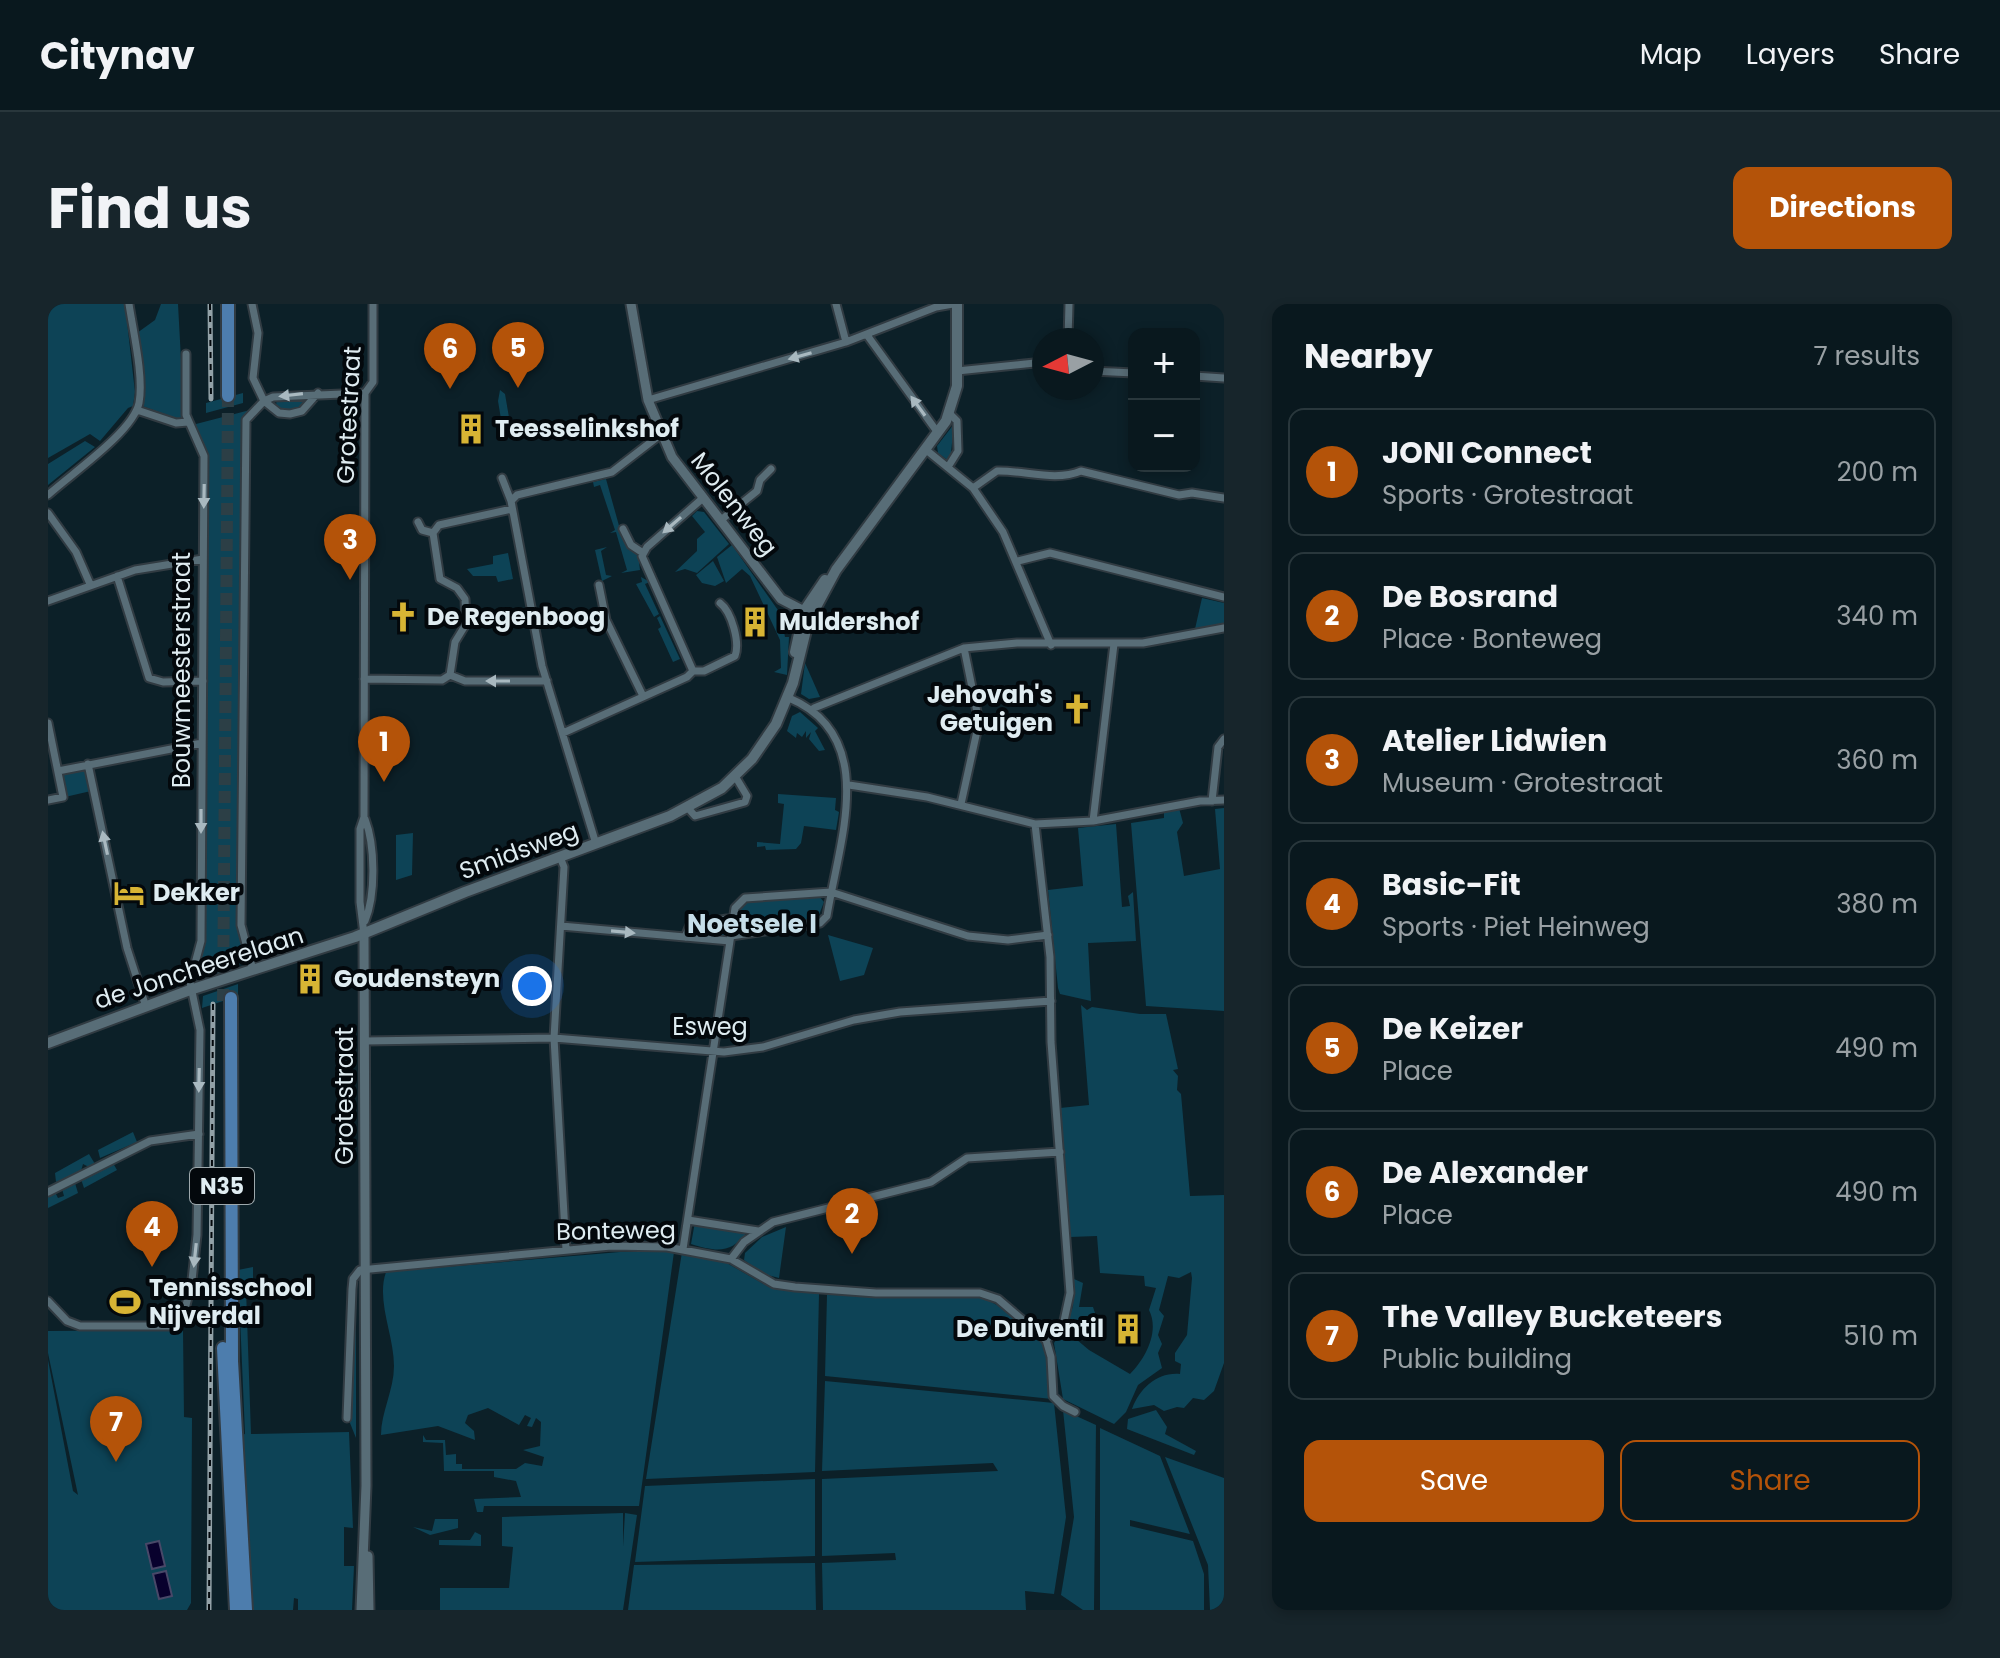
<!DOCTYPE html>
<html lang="en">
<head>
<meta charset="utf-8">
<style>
  :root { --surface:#09181e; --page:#17252b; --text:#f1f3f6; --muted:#99a0a4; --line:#29373c; --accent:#b45309 }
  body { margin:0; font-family:Poppins,sans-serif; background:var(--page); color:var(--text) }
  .controls { position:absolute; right:24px; top:24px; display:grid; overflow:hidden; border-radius:16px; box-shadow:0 4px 12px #0003 }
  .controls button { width:72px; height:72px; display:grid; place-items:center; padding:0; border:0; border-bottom:2px solid var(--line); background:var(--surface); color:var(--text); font:40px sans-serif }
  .compass { position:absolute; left:984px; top:24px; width:72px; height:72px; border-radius:50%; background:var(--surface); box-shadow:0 4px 12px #0003; rotate:264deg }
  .you { position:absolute; left:484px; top:682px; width:28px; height:28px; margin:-20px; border:6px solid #fff; border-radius:50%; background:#1a73e8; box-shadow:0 0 0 12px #1a73e833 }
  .badge { display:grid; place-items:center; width:52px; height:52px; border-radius:50%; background:var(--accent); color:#fff; font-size:26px; font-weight:700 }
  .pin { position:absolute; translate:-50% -66px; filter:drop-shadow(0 2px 4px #0008) }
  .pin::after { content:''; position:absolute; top:42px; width:28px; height:24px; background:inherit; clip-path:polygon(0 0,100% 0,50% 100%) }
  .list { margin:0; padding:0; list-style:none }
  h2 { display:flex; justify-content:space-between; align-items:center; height:104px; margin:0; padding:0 32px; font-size:34px }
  h2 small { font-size:26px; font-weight:400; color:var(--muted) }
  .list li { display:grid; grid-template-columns:52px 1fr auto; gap:24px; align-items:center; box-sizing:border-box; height:128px; margin:0 16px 16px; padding:0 16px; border:2px solid var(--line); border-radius:16px }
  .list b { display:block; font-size:30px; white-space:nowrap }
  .list p { margin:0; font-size:26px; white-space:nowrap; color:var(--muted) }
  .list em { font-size:26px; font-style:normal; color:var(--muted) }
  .actions { display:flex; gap:16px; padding:24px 32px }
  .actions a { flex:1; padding:18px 0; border:2px solid var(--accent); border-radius:16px; text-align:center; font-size:28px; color:var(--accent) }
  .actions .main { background:var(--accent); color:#fff }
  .map { position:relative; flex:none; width:1176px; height:1306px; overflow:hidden; border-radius:16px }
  header { display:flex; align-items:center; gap:48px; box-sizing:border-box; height:112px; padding:0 40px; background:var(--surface); border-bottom:2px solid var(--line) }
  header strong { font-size:38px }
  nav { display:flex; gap:44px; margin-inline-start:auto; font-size:28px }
  .intro { display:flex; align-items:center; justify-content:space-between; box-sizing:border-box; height:192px; padding:0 48px }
  h1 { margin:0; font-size:56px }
  .button { padding:20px 36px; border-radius:16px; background:var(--accent); color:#fff; font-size:28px; font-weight:700 }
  main { display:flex; gap:48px; padding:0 48px }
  aside { flex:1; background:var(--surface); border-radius:16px; box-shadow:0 4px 12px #0003 }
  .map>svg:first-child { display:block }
  .green { fill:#0d4356 }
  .water { fill:#08012d; stroke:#484868; stroke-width:2 }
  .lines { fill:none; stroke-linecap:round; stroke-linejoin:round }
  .primary-tunnel { stroke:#2c3f46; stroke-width:12; stroke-dasharray:12 6; stroke-linecap:butt }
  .minor-casing { stroke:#313b42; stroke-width:11 }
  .tertiary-casing { stroke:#313b42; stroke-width:13 }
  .secondary-casing { stroke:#313b42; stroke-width:14 }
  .primary-casing { stroke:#313b42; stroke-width:16 }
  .minor { stroke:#586d77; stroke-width:7 }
  .tertiary { stroke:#586d77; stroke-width:9 }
  .secondary { stroke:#586d77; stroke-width:10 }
  .primary { stroke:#4d7dad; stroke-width:12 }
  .rail-casing { stroke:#92a1a7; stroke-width:5 }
  .rail { stroke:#03080c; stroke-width:2; stroke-dasharray:6; stroke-linecap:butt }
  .oneway { fill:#a9b9c0 }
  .labels { text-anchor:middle; stroke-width:8; stroke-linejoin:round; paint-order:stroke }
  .shield { fill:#03080c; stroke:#9da8ac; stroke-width:2 }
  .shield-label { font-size:22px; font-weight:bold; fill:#dfecf1 }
  .street-label { font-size:24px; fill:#dfecf1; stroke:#03080c }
  .poi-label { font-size:24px; font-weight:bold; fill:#dfecf1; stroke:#03080c; text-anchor:start }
  .neighbourhood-label { font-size:26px; font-weight:bold; fill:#c6dee9; stroke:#03080c }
</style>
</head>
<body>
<header>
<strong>Citynav</strong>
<nav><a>Map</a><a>Layers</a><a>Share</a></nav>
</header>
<div class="intro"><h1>Find us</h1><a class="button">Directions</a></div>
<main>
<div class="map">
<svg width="1176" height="1306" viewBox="0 0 1176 1306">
  <rect width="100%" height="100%" fill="#0c2028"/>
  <path class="green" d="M 0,0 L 77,0 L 87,88 L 85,102 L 80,104 L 52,137 L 42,130 L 0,154 Z
    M 113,0 L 130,0 L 136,111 L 131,115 L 94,102 L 89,29 L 107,16 Z
    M 452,86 L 457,90 L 463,125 L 459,128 L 455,127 L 450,97 Z
    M 195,89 L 195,99 L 158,109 L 158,99 Z
    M 260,91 L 253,104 L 233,106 L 228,101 L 229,95 Z
    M 202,106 L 195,116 L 191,622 L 198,653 L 196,659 L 149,675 L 145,674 L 155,642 L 157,369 L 160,353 L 157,349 L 160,308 L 157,305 L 158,149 L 147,124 L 148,120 Z
    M 906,120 L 902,158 L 890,149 L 889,142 Z
    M 37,137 L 47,143 L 0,181 L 0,160 Z
    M 558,175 L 575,236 L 590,250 L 592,266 L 573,269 L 579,266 L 568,228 L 562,229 L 567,226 L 552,181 L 546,183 L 545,178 Z
    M 649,207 L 656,208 L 681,240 L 649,269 L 637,265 L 627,268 L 649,247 L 649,235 L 657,228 L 644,212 Z
    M 684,241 L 739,319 L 735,322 L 737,333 L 741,333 L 739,371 L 726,368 L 733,364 L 732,336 L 702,272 L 694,265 L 678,279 L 669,253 Z
    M 559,243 L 553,247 L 558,271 L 564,272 L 554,277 L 547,246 Z
    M 460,249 L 465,275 L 450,278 L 448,272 L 425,272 L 419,265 L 445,260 L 445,252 Z
    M 665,257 L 676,277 L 667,282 L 654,279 L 648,271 Z
    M 593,273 L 602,278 L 597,280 L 611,310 L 606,313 L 588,280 L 594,278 Z
    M 1154,294 L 1176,299 L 1176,319 L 1147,325 Z
    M 612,312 L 632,355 L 625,358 L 610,325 L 613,323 L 609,314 Z
    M 757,359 L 772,393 L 761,395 L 753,390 Z
    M 752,408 L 770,424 L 767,427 L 777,446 L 771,447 L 761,435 L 763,428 L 758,434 L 758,427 L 754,433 L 749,429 L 748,434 L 739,427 L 744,412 Z
    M 36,465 L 43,487 L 17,493 L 15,471 Z
    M 730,490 L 788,494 L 787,506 L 791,508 L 788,526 L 756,522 L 753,539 L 748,545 L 718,546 L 717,542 L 709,543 L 709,538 L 732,540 L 736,500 L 730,499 Z
    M 1131,504 L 1135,519 L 1129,528 L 1136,572 L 1172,565 L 1167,505 L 1176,504 L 1176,707 L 1098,702 L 1083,519 L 1116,514 L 1116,508 Z
    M 1068,520 L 1074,603 L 1082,602 L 1080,592 L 1085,588 L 1088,637 L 1040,639 L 1043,697 L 1012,690 L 1010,684 L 1000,586 L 1035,582 L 1030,524 Z
    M 365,529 L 364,571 L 348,576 L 348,531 Z
    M 769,590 L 776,598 L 769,616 L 691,629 L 687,625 L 690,605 L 700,595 Z
    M 680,617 L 676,632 L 643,631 L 644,624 Z
    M 780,631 L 825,644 L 816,671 L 792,677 Z
    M 190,680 L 190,692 L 154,704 L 155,692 Z
    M 1033,701 L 1039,706 L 1044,703 L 1092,710 L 1118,710 L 1130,765 L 1125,766 L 1130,772 L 1129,786 L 1133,790 L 1142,892 L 1176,891 L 1176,1059 L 1166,1087 L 1156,1096 L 1145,1094 L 1136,1104 L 1129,1103 L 1116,1107 L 1106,1101 L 1084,1105 C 1092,1084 1109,1068 1132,1070 L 1133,1060 L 1127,1057 L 1127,1049 L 1139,1031 L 1144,974 L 1143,968 L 1131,974 L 1120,972 L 1111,1006 L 1116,1012 L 1110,1031 L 1114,1040 L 1110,1049 L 1114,1064 L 1090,1081 L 1078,1108 L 1066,1120 L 1015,1095 L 1006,1039 L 1016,1025 L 1041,1046 L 1082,1070 C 1097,1055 1112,1028 1101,1006 L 1108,984 L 1097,982 L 1096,972 L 1052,969 L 1049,932 L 1022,933 L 1012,804 L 1041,801 Z
    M 85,828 L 89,838 L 52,854 L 50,846 Z
    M 41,850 L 47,860 L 41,863 L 35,860 L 33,867 L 8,878 L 7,869 Z
    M 65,859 L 69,866 L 36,884 L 33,875 Z
    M 27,879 L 30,889 L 0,904 L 0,891 L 7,888 L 10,894 L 16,892 L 14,885 Z
    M 647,918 L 700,927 C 683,950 669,948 643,940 Z
    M 738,923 L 731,974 L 716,970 L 696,956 L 697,949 L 714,933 Z
    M 572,948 L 626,948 L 591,1202 L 436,1202 L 435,1208 L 429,1208 L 426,1195 L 473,1193 L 468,1177 L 446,1173 L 446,1167 L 396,1167 L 395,1139 L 375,1138 L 375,1131 L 378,1136 L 397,1136 L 398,1151 L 408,1150 L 408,1160 L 414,1160 L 414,1165 L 468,1165 L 477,1159 L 494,1162 L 496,1153 L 475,1146 L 492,1142 L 493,1118 L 488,1114 L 484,1123 L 479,1122 L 483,1114 L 477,1111 L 471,1121 L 440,1104 L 420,1111 L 417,1119 L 426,1127 L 427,1136 L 390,1122 L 333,1131 C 333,1108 346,1086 346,1062 C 346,1031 328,997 338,968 Z
    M 634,948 L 677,958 L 721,983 L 771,990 L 767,1168 L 598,1175 Z
    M 205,963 L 205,983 L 198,985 L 203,1130 L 301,1128 L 305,1224 L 296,1223 L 296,1262 L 306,1262 L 304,1306 L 250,1306 L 250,1295 L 246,1294 L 245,1306 L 205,1306 L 193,1131 L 197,1130 L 190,966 Z
    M 1026,975 L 1035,979 L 1031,1003 L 1045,1003 L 1047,1009 L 1022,1021 L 1020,1018 L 1025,1002 Z
    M 306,978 L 308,978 L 308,1134 L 302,1119 Z
    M 779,991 L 931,992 C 953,1002 993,1024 998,1050 C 1001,1065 997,1080 1004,1095 L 777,1072 Z
    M 135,1026 L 136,1113 L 144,1114 L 143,1299 L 139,1306 L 0,1306 L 0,1056 L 25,1187 L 30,1191 L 0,1049 L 0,1027 Z
    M 777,1077 L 1006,1099 L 1018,1213 L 1006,1290 L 977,1287 L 978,1306 L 775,1306 L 774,1259 L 848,1256 L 847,1249 L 774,1252 L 774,1175 L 950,1167 L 945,1159 L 774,1167 Z
    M 1015,1106 L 1048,1121 L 1046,1306 L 1035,1306 L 1013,1291 L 1026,1213 Z
    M 1108,1106 L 1119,1123 L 1117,1130 L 1148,1147 L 1146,1151 L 1079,1125 L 1080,1115 Z
    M 1052,1124 L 1112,1152 L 1142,1230 L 1082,1216 L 1082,1222 L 1145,1237 L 1156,1270 L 1156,1306 L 1052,1306 Z
    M 1117,1153 L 1176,1174 L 1176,1306 L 1162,1306 L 1160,1261 Z
    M 767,1175 L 767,1252 L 587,1258 L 597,1182 Z
    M 575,1209 L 575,1243 L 577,1209 L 589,1211 L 575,1306 L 392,1306 L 392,1284 L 461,1284 L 465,1243 L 454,1242 L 454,1213 Z
    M 387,1215 L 410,1215 L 410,1224 L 382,1231 L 365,1223 L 384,1227 Z
    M 427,1228 L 433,1231 L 433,1242 L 391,1241 L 391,1236 L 380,1236 L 422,1236 Z
    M 767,1259 L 768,1306 L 580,1306 L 586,1261 Z"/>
  <path class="water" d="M 111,1237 L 117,1262 L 104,1265 L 98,1240 Z
    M 118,1267 L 124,1292 L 111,1295 L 105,1270 Z"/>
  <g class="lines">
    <path class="primary-tunnel" d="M 175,697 L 180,92"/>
    <g class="minor-casing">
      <path id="minor" d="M 204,0 L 210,29 L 205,74 L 216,97 L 231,109 L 242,110 L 254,107 L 270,89
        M 788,0 L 798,38
        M 819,31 L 890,129
        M 1020,36 L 1021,0
        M 909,67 L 996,58
        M 1044,67 L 1086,69
        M 1146,72 L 1176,74
        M 600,96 L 798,38 L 888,3 L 905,0
        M 89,106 L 128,119 L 140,118
        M 877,145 L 925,184 L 955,228 L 1003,341
        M 900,163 L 910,147 L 909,117 L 902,110
        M 454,174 L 463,197 L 494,362 L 548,540
        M 925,184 L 949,167 C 976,166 1007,178 1033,167 L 1131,191 L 1144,189 L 1176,194
        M 0,191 C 23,170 85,128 91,99 C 96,73 85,27 81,0
        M 463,197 L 469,191 L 564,168 L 612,131
        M 0,209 L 28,248 L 42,280
        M 673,216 L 709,187 L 712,176 L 723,165
        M 370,218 L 374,226 L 385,229
        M 575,225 L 583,241 L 595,249
        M 970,257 L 1002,249 L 1176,293
        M 69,272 L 101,374 L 115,378 L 155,377
        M 551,281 L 558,316 L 595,392
        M 0,297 L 87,266 L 155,255
        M 645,367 L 594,252 L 599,243 L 655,194
        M 402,371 L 407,338 L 418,320 L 417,295 L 409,284 L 392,275 L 385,229 L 391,221 L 464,205
        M 316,375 L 394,376 L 402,371 L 417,377 L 499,377
        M 766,404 L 916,344 L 969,339 L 1095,339 L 1176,324
        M 0,419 L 15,493 L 0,496
        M 515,429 L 639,373 L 645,367 L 656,367 L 687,352 C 692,339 684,308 672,299
        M 40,460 L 79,644 L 98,703
        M 10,467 L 154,439
        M 801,481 L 879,493 L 987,520 L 1045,517 L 1152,497 L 1176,496
        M 1164,497 L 1170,443 L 1176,435
        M 913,500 L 931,418 L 916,344
        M 640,504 L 647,512 L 697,498 L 699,492 L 687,472
        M 317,515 C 327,541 328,590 317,617
        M 1045,517 L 1066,340
        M 987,520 L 1002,653 L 1003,738 L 1022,989 L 1016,1017 L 998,1036
        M 512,553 L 516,563 L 506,734 L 518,946
        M 513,622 L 682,637 L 687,604 L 697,594 L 783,588 L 920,632 L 960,636 L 1000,631
        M 316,630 L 312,598 L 312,525 L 316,513 L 317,89 L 325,78 L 325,0
        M 683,632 L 772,619 L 779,612 C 791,537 832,432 741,394
        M 637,633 L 642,621 L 685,614
        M 205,666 L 193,621 L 198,116 L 216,97 L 225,93 L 317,89
        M 317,737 L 506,734 L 676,748 L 715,743 L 806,716 L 852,708 L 1003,697
        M 0,888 L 102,837 L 151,830
        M 640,916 L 710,927
        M 635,945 L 682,637
        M 683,955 L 696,938 L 725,918 L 883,878 L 919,854 L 1012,848
        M 0,997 L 19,1017 L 32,1022 L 121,1022 L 135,1014 L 144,976 L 149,931 L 152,726 L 142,678 L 153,637 L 156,152 L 138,111 L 138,50
        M 299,1114 L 304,985 L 305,975 L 312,966 L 563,942 L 619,943 L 683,955 L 726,980 L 747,983 L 828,989 L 932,989 L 950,995 L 998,1036 L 1003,1053 L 1005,1092 L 1015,1102 L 1027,1108"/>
    </g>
    <g class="tertiary-casing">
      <path id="tertiary" d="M 583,0 L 600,96 L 624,153 L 733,295 L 760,309
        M 320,1252 L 321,1306
        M 313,1306 L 318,1182 L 316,630"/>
    </g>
    <g class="secondary-casing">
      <path id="secondary" d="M 747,348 L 756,307 L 777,276
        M 0,739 L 142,686 L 307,633 L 417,588 L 622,512 L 674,484 L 704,455 L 728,420 L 745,379 L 760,318 L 788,266 L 898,117 L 909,82 L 909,0"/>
    </g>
    <g class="primary-casing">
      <path id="primary" d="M 180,92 L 180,0
        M 183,694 L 184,1057 L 198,1306
        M 175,1044 L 188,1306"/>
    </g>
    <use href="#minor" class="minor"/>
    <use href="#tertiary" class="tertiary"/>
    <use href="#secondary" class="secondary"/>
    <use href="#primary" class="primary"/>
    <g class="rail-casing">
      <path id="rail" d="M 162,0 L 163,95
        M 161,1306 L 165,700"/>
    </g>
    <use href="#rail" class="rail"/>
  </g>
  <defs><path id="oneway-solid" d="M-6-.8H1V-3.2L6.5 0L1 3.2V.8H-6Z" transform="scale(2)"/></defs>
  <g class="oneway">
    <use href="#oneway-solid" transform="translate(752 52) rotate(164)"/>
    <use href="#oneway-solid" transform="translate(243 91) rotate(173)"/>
    <use href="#oneway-solid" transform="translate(870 102) rotate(-126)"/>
    <use href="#oneway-solid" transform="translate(156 192) rotate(91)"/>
    <use href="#oneway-solid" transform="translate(624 221) rotate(139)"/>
    <use href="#oneway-solid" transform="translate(450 377) rotate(-180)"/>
    <use href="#oneway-solid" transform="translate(153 517) rotate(90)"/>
    <use href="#oneway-solid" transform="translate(57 539) rotate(-102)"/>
    <use href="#oneway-solid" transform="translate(575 628) rotate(5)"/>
    <use href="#oneway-solid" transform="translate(151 776) rotate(91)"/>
    <use href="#oneway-solid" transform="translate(147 951) rotate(96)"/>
  </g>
  <defs>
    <g id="building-bare" transform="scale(2.4)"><path d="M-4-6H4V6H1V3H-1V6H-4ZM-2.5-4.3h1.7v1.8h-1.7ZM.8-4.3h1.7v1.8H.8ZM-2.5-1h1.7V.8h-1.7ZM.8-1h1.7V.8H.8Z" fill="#d7b434" stroke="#03080c" stroke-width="2.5" paint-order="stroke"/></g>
    <g id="church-bare" transform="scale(2.4)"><path d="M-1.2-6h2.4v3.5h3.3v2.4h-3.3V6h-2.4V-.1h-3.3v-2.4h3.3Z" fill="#d7b434" stroke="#03080c" stroke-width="2.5" paint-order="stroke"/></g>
    <g id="hotel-bare" transform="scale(2.4)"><path d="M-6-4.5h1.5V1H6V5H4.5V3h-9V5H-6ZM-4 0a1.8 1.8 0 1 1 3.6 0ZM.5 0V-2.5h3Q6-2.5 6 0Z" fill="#d7b434" stroke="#03080c" stroke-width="2.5" paint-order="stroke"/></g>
    <g id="stadium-bare" transform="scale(2.4)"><path d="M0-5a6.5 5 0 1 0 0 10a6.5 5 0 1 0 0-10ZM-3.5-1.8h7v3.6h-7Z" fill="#d7b434" stroke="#03080c" stroke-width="2.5" paint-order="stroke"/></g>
  </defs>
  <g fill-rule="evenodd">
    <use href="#building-bare" x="423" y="125"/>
    <use href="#church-bare" x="355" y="313"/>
    <use href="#building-bare" x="707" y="318"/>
    <use href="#church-bare" x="1029" y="405"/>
    <use href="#hotel-bare" x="81" y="589"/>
    <use href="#building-bare" x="262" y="675"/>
    <use href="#stadium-bare" x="77" y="998"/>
    <use href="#building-bare" x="1080" y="1025"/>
  </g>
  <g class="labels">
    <rect class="shield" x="142" y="864" width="64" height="36" rx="6"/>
    <g class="shield-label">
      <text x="174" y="890">N35</text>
    </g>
    <g class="street-label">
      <text transform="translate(301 111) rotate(-87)" y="8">Grotestraat</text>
      <text transform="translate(686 200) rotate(52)" y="8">Molenweg</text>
      <text transform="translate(134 366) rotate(-90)" y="8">Bouwmeesterstraat</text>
      <text transform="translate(471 547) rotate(-20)" y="8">Smidsweg</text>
      <text transform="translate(151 664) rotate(-18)" y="8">de Joncheerelaan</text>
      <text x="662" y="731">Esweg</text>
      <text transform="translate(297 792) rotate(-90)" y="8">Grotestraat</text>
      <text transform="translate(568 927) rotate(-1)" y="8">Bonteweg</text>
    </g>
    <g class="poi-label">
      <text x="447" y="133">Teesselinkshof</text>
      <text x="379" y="321">De Regenboog</text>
      <text x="731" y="326">Muldershof</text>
      <text x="1005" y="399" text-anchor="end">Jehovah's<tspan x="1005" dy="28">Getuigen</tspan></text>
      <text x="105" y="597">Dekker</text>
      <text x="286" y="683">Goudensteyn</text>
      <text x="101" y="992">Tennisschool<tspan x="101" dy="28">Nijverdal</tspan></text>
      <text x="1056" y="1033" text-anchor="end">De Duiventil</text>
    </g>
    <g class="neighbourhood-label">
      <text x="704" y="629">Noetsele I</text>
    </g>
  </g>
</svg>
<div class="controls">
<button>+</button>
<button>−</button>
</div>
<svg class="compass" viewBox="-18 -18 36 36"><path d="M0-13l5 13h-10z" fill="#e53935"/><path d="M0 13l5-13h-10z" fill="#99a0a4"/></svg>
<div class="you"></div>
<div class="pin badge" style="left:336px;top:478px">1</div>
<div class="pin badge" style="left:804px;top:950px">2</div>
<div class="pin badge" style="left:302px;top:276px">3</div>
<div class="pin badge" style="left:104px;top:963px">4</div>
<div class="pin badge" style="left:470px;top:84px">5</div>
<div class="pin badge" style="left:402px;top:85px">6</div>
<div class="pin badge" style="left:68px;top:1158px">7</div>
</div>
<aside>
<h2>Nearby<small>7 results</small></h2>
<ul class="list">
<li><span class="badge">1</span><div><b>JONI Connect</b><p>Sports · Grotestraat</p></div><em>200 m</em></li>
<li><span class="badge">2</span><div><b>De Bosrand</b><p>Place · Bonteweg</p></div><em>340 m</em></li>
<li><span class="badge">3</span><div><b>Atelier Lidwien</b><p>Museum · Grotestraat</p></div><em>360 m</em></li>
<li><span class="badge">4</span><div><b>Basic-Fit</b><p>Sports · Piet Heinweg</p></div><em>380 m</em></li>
<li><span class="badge">5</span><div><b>De Keizer</b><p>Place</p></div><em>490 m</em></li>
<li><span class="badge">6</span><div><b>De Alexander</b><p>Place</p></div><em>490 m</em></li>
<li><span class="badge">7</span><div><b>The Valley Bucketeers</b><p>Public building</p></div><em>510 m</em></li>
</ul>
<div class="actions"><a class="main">Save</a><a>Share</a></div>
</aside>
</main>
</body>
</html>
